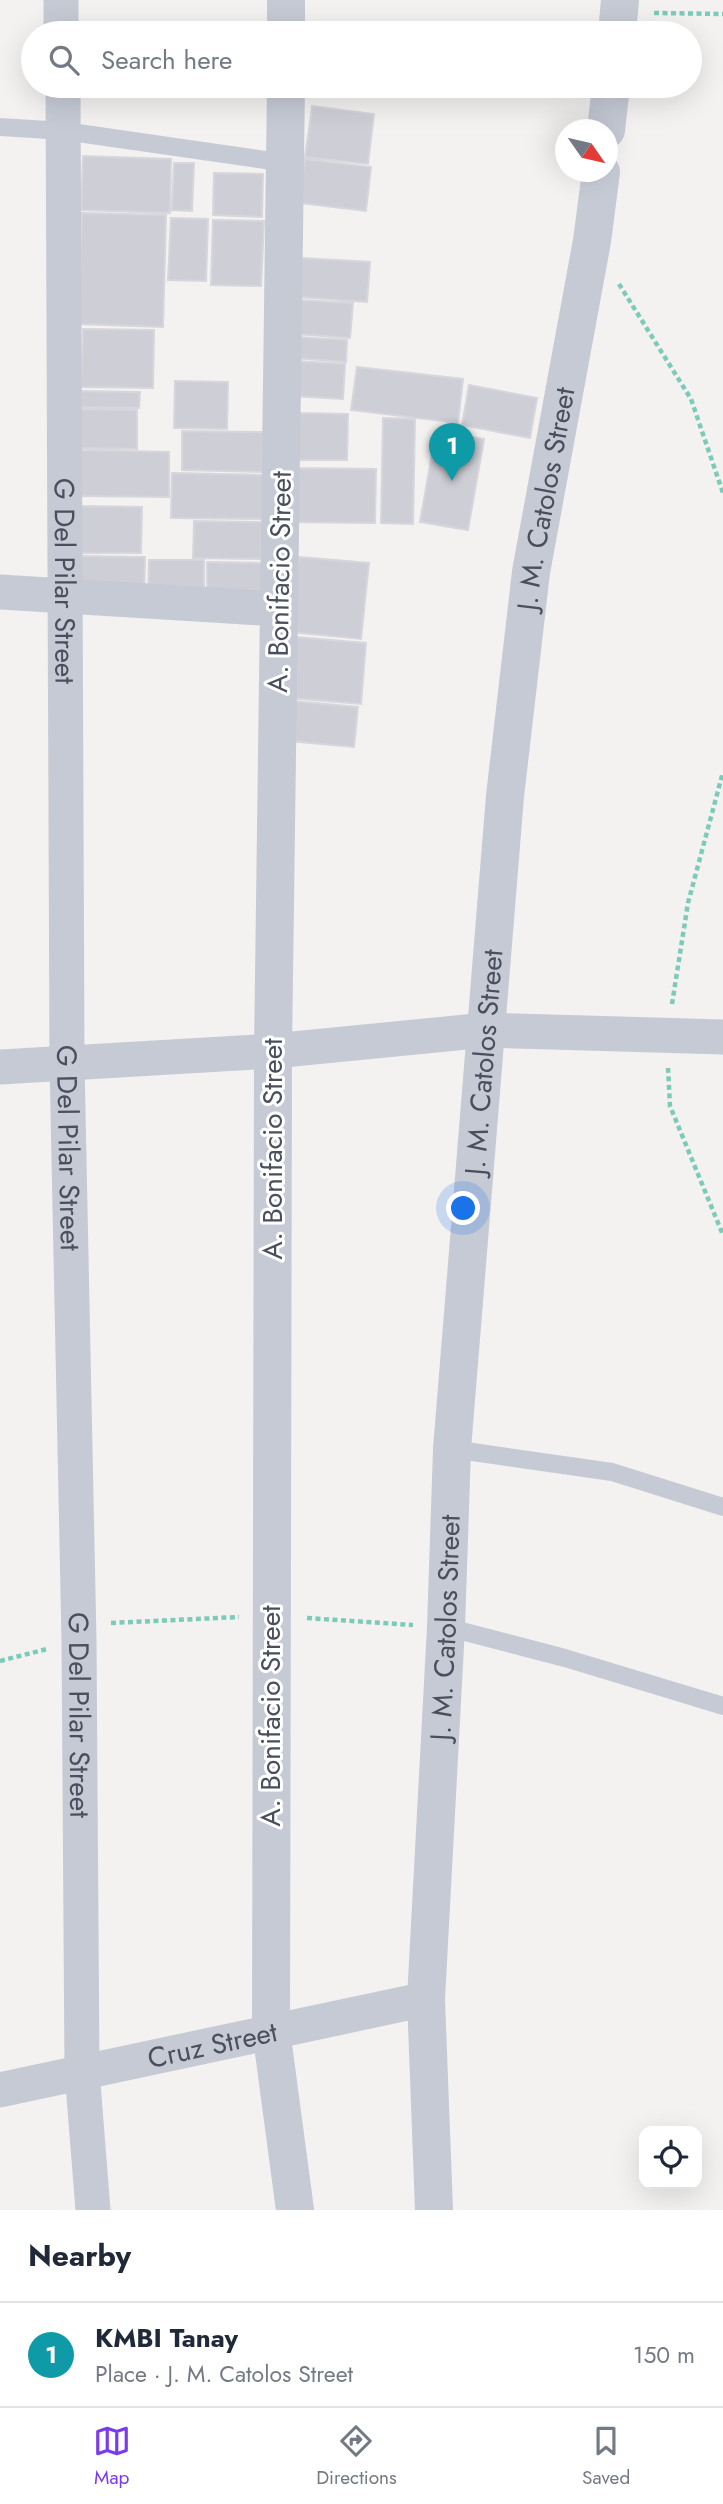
<!DOCTYPE html>
<html lang="en">
<head>
<meta charset="utf-8">
<style>
  :root { --surface:#fff; --page:#f6f6f7; --text:#1f2937; --muted:#747a83; --line:#e0e1e3; --accent:#7c3aed }
  body { margin:0; font-family:Jost,sans-serif; background:var(--page); color:var(--text) }
  .controls { position:absolute; right:21px; bottom:21px; display:grid; overflow:hidden; border-radius:14px; box-shadow:0 7px 28px #0002 }
  .controls button { width:63px; height:63px; display:grid; place-items:center; padding:0; border:0; border-bottom:2px solid var(--line); background:var(--surface); color:var(--text); font:35px sans-serif }
  .compass { position:absolute; left:555px; top:119px; width:63px; height:63px; border-radius:50%; background:var(--surface); box-shadow:0 7px 28px #0002; rotate:124deg }
  .you { position:absolute; left:464px; top:1209px; width:24px; height:24px; margin:-18px; border:5px solid #fff; border-radius:50%; background:#1a73e8; box-shadow:0 0 0 10px #1a73e833 }
  .badge { display:grid; place-items:center; width:46px; height:46px; border-radius:50%; background:var(--accent); color:#fff; font-size:23px; font-weight:700 }
  .pin { position:absolute; translate:-50% -58px; filter:drop-shadow(0 2px 4px #0008) }
  .pin::after { content:''; position:absolute; top:37px; width:24px; height:21px; background:inherit; clip-path:polygon(0 0,100% 0,50% 100%) }
  .list { margin:0; padding:0; list-style:none }
  h2 { display:flex; justify-content:space-between; align-items:center; height:91px; margin:0; padding:0 28px; font-size:30px }
  h2 small { font-size:23px; font-weight:400; color:var(--muted) }
  .list li { display:grid; grid-template-columns:46px 1fr auto; gap:21px; align-items:center; box-sizing:border-box; height:105px; padding:0 28px; border-top:2px solid var(--line) }
  .list b { display:block; font-size:26px; white-space:nowrap }
  .list p { margin:0; font-size:23px; white-space:nowrap; color:var(--muted) }
  .list em { font-size:23px; font-style:normal; color:var(--muted) }
  .icon { flex:none; width:38px; height:38px; fill:none; stroke:currentColor; stroke-width:2; stroke-linecap:round; stroke-linejoin:round }
  .map { position:relative; flex:none; width:723px; height:2210px; overflow:hidden }
  .search { position:absolute; background:var(--surface); box-shadow:0 7px 28px #0002; left:21px; right:21px; top:21px; height:77px; display:flex; align-items:center; gap:18px; box-sizing:border-box; padding:0 24px; border-radius:38px; color:var(--muted); font-size:26px }
  .sheet { height:196px; background:var(--surface) }
  nav { display:flex; justify-content:space-around; align-items:center; box-sizing:border-box; height:98px; border-top:2px solid var(--line); background:var(--surface); font-size:19px; color:var(--muted) }
  nav a { display:grid; justify-items:center; gap:4px }
  nav .on { color:var(--accent) }
  .map>svg:first-child { display:block }
  .building { fill:#cecfd6; stroke:#d6d6dc; stroke-width:2 }
  .lines { fill:none; stroke-linecap:round; stroke-linejoin:round }
  .path { stroke:#7ccbb9; stroke-width:4.5; stroke-dasharray:5 3.5; stroke-linecap:butt }
  .service { stroke:#c6cad5; stroke-width:18 }
  .minor { stroke:#c6cad5; stroke-width:35 }
  .tertiary { stroke:#c6cad5; stroke-width:38 }
  .labels { text-anchor:middle; stroke-width:6; stroke-linejoin:round; paint-order:stroke }
  .street-label { font-size:28px; fill:#4a4f5e; stroke:#fff }
</style>
</head>
<body>
<div class="map">
<svg width="723" height="2210" viewBox="0 0 723 2210">
  <rect width="100%" height="100%" fill="#f3f2f1"/>
  <path class="building" d="M 303,26 L 358,33 L 302,33 Z
    M 312,106 L 374,114 L 368,164 L 305,157 Z
    M 83,156 L 171,159 L 170,213 L 81,210 Z
    M 305,159 L 371,167 L 366,211 L 299,203 Z
    M 174,163 L 194,163 L 192,211 L 172,210 Z
    M 214,173 L 263,174 L 262,217 L 213,215 Z
    M 82,213 L 166,215 L 163,327 L 78,324 Z
    M 171,218 L 208,219 L 206,281 L 168,280 Z
    M 213,220 L 264,221 L 261,286 L 211,285 Z
    M 302,258 L 370,262 L 367,302 L 299,297 Z
    M 298,300 L 353,303 L 350,338 L 296,334 Z
    M 83,329 L 154,330 L 153,388 L 81,387 Z
    M 296,337 L 347,340 L 346,362 L 295,358 Z
    M 296,361 L 345,364 L 343,399 L 293,396 Z
    M 357,367 L 463,379 L 458,423 L 351,410 Z
    M 175,381 L 228,382 L 227,429 L 174,428 Z
    M 469,385 L 537,398 L 530,438 L 462,425 Z
    M 81,391 L 140,392 L 139,408 L 81,407 Z
    M 79,409 L 137,410 L 137,449 L 78,448 Z
    M 294,413 L 348,414 L 347,460 L 293,460 Z
    M 383,418 L 415,419 L 413,524 L 381,523 Z
    M 182,431 L 263,432 L 262,472 L 182,470 Z
    M 436,431 L 484,439 L 468,530 L 420,522 Z
    M 81,450 L 169,452 L 169,497 L 80,496 Z
    M 288,468 L 376,469 L 375,523 L 287,522 Z
    M 172,473 L 263,475 L 262,519 L 171,518 Z
    M 80,506 L 142,507 L 141,553 L 79,553 Z
    M 194,521 L 262,522 L 261,559 L 193,558 Z
    M 79,556 L 145,557 L 144,595 L 78,594 Z
    M 299,557 L 369,563 L 361,639 L 291,632 Z
    M 149,560 L 204,560 L 204,601 L 148,600 Z
    M 207,562 L 263,563 L 263,606 L 207,605 Z
    M 296,637 L 366,643 L 361,704 L 290,698 Z
    M 293,701 L 358,707 L 354,747 L 289,741 Z"/>
  <g class="lines">
    <path class="path" d="M 654,13 L 723,14
      M 619,284 L 691,399 L 723,493
      M 672,1004 L 688,903 L 723,772
      M 668,1068 L 670,1106 L 723,1235
      M 307,1618 L 413,1625
      M 111,1623 L 239,1617
      M 0,1661 L 47,1649"/>
    <path class="service" d="M 0,127 L 64,131 L 286,163
      M 452,1449 L 612,1472 L 723,1507
      M 446,1627 L 565,1658 L 723,1706"/>
    <g class="minor">
      <path d="M 61,0 L 61,33"/>
      <path id="s1" d="M 63,86 L 67,1063 L 79,1641 L 82,2071 L 93,2210"/>
      <path d="M 0,592 L 278,609"/>
      <path d="M 0,1067 L 273,1051 L 486,1030 L 723,1037"/>
      <path id="s2" d="M 0,2090 L 426,1999"/>
    </g>
    <g class="tertiary">
      <path d="M 286,0 L 286,33"/>
      <path d="M 617,33 L 620,0"/>
      <path d="M 286,86 L 273,1051 L 271,2030 L 295,2210"/>
      <path d="M 606,130 L 611,86"/>
      <path id="s3" d="M 434,2210 L 426,1999 L 446,1627 L 452,1449 L 505,796 L 531,572 L 592,241 L 601,172"/>
    </g>
  </g>
  <g class="labels">
    <g class="street-label">
      <text dy="10" stroke="none"><textPath href="#s3" startOffset="1717">J. M. Catolos Street</textPath></text>
      <text dy="10" stroke="none"><textPath href="#s1" startOffset="495">G Del Pilar Street</textPath></text>
      <text transform="translate(279 582) rotate(-89)" y="10">A. Bonifacio Street</text>
      <text dy="10" stroke="none"><textPath href="#s3" startOffset="1150">J. M. Catolos Street</textPath></text>
      <text dy="10" stroke="none"><textPath href="#s1" startOffset="1062">G Del Pilar Street</textPath></text>
      <text transform="translate(272 1149) rotate(-90)" y="10">A. Bonifacio Street</text>
      <text dy="10" stroke="none"><textPath href="#s3" startOffset="583">J. M. Catolos Street</textPath></text>
      <text dy="10" stroke="none"><textPath href="#s1" startOffset="1629">G Del Pilar Street</textPath></text>
      <text transform="translate(270 1716) rotate(-90)" y="10">A. Bonifacio Street</text>
      <text dy="10" stroke="none"><textPath href="#s2" startOffset="217">Cruz Street</textPath></text>
    </g>
  </g>
</svg>
<div class="controls">
<button><svg class="icon" aria-label="locate" viewBox="0 0 24 24"><circle cx="12" cy="12" r="6"/><path d="M12 2v4M12 18v4M2 12h4M18 12h4"/></svg></button>
</div>
<svg class="compass" viewBox="-18 -18 36 36"><path d="M0-13l5 13h-10z" fill="#e53935"/><path d="M0 13l5-13h-10z" fill="#747a83"/></svg>
<div class="you"></div>
<div class="pin badge" style="left:452px;top:481px;background:#0f9aa8">1</div>
<div class="search"><svg class="icon" aria-label="search" viewBox="0 0 24 24"><circle cx="10" cy="10" r="6"/><path d="M15 15l6 6"/></svg>Search here</div>
</div>
<section class="sheet">
<h2>Nearby<small></small></h2>
<ul class="list">
<li><span class="badge" style="background:#0f9aa8">1</span><div><b>KMBI Tanay</b><p>Place · J. M. Catolos Street</p></div><em>150 m</em></li>
</ul>
</section>
<nav>
<a class="on"><svg class="icon" aria-label="map" viewBox="0 0 24 24"><path d="M3 6l6-2 6 2 6-2v14l-6 2-6-2-6 2zM9 4v14M15 6v14"/></svg>Map</a>
<a><svg class="icon" aria-label="directions" viewBox="0 0 24 24"><path d="M12 3l9 9-9 9-9-9zM9 14v-3h6M13 9l2 2-2 2"/></svg>Directions</a>
<a><svg class="icon" aria-label="saved" viewBox="0 0 24 24"><path d="M7 4h10v16l-5-4-5 4z"/></svg>Saved</a>
</nav>
</body>
</html>
